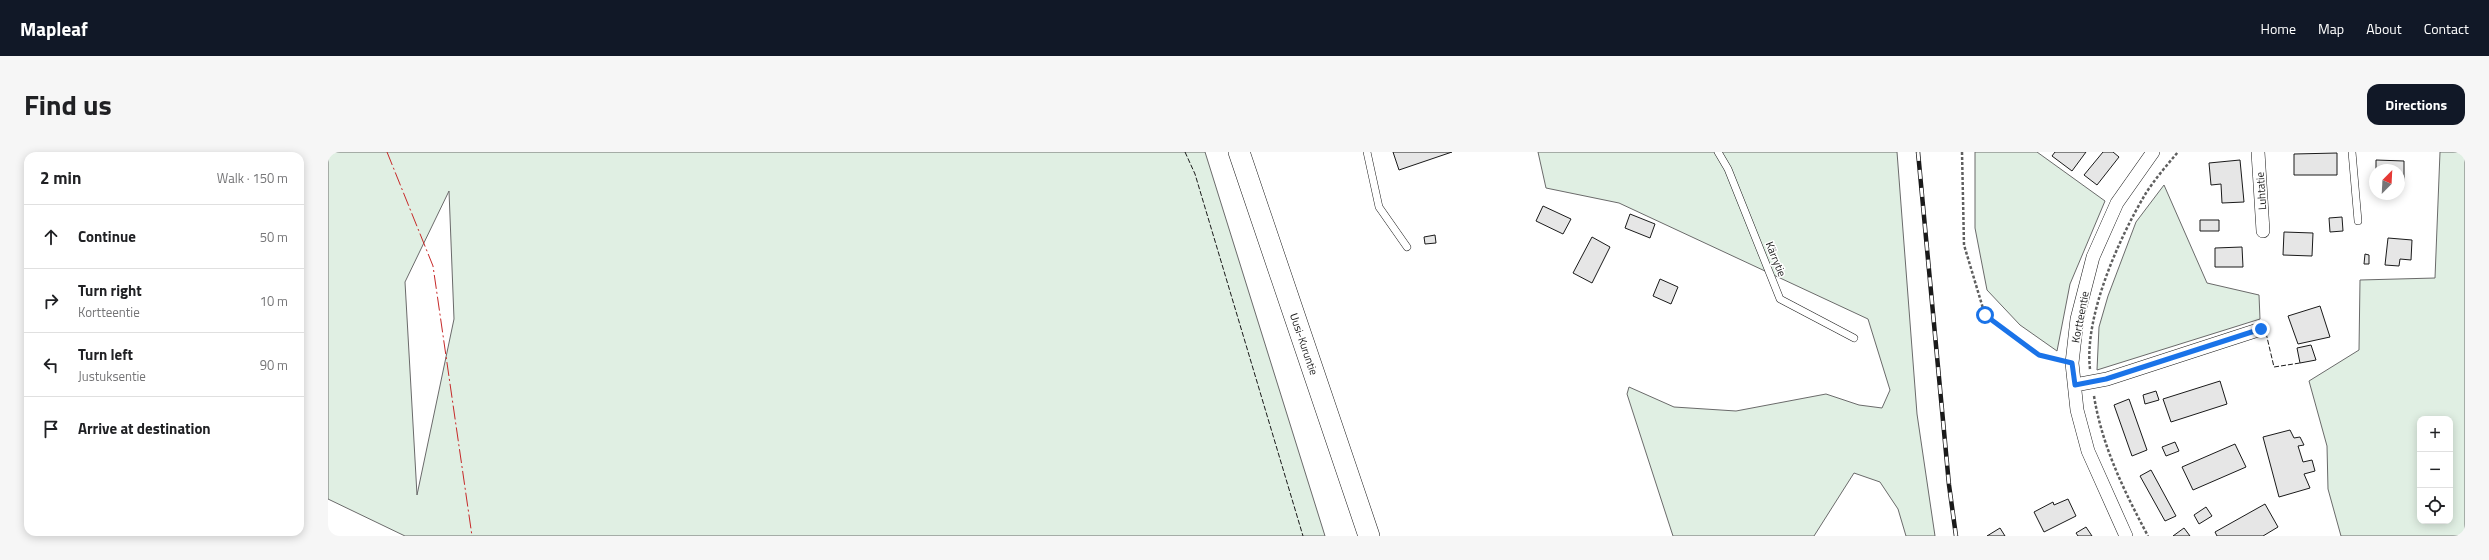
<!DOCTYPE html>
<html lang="en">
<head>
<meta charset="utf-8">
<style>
  :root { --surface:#fff; --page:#f6f6f6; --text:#202124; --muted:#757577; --line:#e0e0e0; --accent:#111827 }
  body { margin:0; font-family:"Titillium Web",sans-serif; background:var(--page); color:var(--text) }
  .controls { position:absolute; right:12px; bottom:12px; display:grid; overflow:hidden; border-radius:8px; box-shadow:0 2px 10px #0003 }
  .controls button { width:36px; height:36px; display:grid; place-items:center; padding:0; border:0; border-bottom:1px solid var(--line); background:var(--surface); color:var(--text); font:20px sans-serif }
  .compass { position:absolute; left:2041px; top:12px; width:36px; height:36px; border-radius:50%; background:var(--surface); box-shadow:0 2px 10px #0003; rotate:24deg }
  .stop { position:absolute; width:12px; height:12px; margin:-9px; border:3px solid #1a73e8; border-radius:50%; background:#fff }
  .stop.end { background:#1a73e8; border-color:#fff; box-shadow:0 1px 4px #0008 }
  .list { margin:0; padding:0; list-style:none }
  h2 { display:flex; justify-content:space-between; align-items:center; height:52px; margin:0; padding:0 16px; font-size:17px }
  h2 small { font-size:13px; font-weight:400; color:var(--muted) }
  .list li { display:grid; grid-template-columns:26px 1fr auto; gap:12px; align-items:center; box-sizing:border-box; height:64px; padding:0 16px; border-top:1px solid var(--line) }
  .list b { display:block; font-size:15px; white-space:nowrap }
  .list p { margin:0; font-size:13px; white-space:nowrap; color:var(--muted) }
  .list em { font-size:13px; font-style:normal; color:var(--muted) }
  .icon { flex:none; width:22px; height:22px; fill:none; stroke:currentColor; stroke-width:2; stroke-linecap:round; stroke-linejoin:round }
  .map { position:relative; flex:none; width:2137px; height:384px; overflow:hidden; border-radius:12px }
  header { display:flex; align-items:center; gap:24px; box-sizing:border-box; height:56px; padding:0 20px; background:var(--accent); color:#fff }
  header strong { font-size:19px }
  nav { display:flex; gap:22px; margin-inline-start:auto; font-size:14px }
  .intro { display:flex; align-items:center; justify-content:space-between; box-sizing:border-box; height:96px; padding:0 24px }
  h1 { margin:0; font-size:28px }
  .button { padding:10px 18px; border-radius:12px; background:var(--accent); color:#fff; font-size:14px; font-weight:700 }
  main { display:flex; gap:24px; padding:0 24px }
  aside { flex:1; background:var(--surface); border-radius:12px; box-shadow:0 2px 10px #0003 }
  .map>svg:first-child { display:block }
  .green { fill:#e0efe3; stroke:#6a6a6a; fill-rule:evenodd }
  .building { fill:#e6e6e6; stroke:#1a1a1a }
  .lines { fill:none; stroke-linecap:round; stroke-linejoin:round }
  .service-casing { stroke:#1a1a1a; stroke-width:8 }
  .minor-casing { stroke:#1a1a1a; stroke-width:14 }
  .primary-casing { stroke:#1a1a1a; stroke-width:22 }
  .path { stroke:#5f5f5f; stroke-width:2.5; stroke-dasharray:3 2; stroke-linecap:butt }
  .service { stroke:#fff; stroke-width:7 }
  .minor { stroke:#fff; stroke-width:13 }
  .primary { stroke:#fff; stroke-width:21 }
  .rail-casing { stroke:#1a1a1a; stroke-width:4.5 }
  .rail { stroke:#fff; stroke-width:3; stroke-dasharray:9; stroke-linecap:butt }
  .fence { stroke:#1a1a1a; stroke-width:1; stroke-dasharray:5 2; stroke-linecap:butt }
  .power { stroke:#c62828; stroke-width:1; stroke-dasharray:14 3 2 3; stroke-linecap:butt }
  .route { stroke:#1a73e8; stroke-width:5 }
  .labels { text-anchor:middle; stroke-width:3; stroke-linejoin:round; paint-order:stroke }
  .street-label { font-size:11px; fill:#1a1a1a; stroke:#fff }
</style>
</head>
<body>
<header>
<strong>Mapleaf</strong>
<nav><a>Home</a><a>Map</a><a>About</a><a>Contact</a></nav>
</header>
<div class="intro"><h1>Find us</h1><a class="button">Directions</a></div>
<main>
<aside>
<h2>2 min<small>Walk · 150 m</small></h2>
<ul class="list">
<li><svg class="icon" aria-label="ahead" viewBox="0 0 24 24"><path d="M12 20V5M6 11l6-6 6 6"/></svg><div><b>Continue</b></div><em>50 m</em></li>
<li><svg class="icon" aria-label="right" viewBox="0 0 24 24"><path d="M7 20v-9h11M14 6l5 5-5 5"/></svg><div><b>Turn right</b><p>Kortteentie</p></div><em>10 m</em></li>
<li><svg class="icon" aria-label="left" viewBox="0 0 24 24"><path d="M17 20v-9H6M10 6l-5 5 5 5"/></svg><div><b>Turn left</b><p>Justuksentie</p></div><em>90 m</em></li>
<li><svg class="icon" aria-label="arrive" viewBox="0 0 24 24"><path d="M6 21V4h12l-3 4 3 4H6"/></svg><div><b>Arrive at destination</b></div></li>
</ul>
</aside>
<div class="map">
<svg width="2137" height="384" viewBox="0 0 2137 384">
  <rect width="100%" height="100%" fill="#fff"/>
  <path class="green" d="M 0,0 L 877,0 L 997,384 L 77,384 L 0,347 ZM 121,39 L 126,167 L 89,343 L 77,130 Z
    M 1210,0 L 1569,0 L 1589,262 L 1607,384 L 1578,384 L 1570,357 L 1552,330 L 1526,321 L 1486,384 L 1345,384 L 1299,242 L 1301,235 L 1346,255 L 1408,259 L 1498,242 L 1531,253 L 1554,256 L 1562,238 L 1540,167 L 1291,51 L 1218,36 Z
    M 1647,0 L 1709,0 L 1777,49 L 1742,132 L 1729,199 L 1692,173 L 1659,138 L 1647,76 Z
    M 2112,0 L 2137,0 L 2137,384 L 2013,384 L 2000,337 L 1999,294 L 1981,229 L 2031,198 L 2032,128 L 2107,126 ZM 2092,267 L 2122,267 L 2122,369 L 2092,369 Z
    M 1836,33 L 1879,131 L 1931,143 L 1932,167 L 1769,218 L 1771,175 L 1780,144 L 1808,70 Z"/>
  <path class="building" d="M 1065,0 L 1124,0 L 1071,18 Z
    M 1727,0 L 1758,0 L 1744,19 L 1724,4 Z
    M 1775,0 L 1785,0 L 1791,5 L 1769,33 L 1756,23 Z
    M 2009,1 L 2009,23 L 1966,23 L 1966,2 Z
    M 1912,8 L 1916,50 L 1894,51 L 1893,32 L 1883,33 L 1881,11 Z
    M 2048,8 L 2076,9 L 2076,31 L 2071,31 L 2071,18 L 2048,18 Z
    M 1215,54 L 1243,67 L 1235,82 L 1208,69 Z
    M 1302,62 L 1327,72 L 1322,86 L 1297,76 Z
    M 2014,65 L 2015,79 L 2002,80 L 2001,66 Z
    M 1872,68 L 1891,68 L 1891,79 L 1872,79 Z
    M 1956,80 L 1985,81 L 1984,104 L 1955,103 Z
    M 1107,83 L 1108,91 L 1097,92 L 1096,85 Z
    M 1264,85 L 1282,95 L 1264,131 L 1245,121 Z
    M 2060,86 L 2084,88 L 2083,108 L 2072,107 L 2071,114 L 2057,113 Z
    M 1914,95 L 1915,115 L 1887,115 L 1887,96 Z
    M 2037,102 L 2041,103 L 2041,112 L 2036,112 Z
    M 1332,127 L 1350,135 L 1343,152 L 1325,144 Z
    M 1992,154 L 2002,185 L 1970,192 L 1960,164 Z
    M 1983,193 L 1988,208 L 1972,211 L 1969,196 Z
    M 1892,229 L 1899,252 L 1843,270 L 1835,247 Z
    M 1828,239 L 1831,248 L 1817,252 L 1815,243 Z
    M 1801,247 L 1819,298 L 1804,304 L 1786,253 Z
    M 1962,278 L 1966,286 L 1972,285 L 1976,293 L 1970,294 L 1975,310 L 1984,308 L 1987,319 L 1976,322 L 1982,336 L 1951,345 L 1935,285 Z
    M 1847,290 L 1851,299 L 1838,304 L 1834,295 Z
    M 1907,292 L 1918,315 L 1865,338 L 1854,315 Z
    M 1823,318 L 1848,364 L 1837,369 L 1812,324 Z
    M 1740,347 L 1748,364 L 1716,380 L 1706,360 L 1725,350 L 1726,353 Z
    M 1937,352 L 1950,375 L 1935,384 L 1889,384 L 1887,380 Z
    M 1878,355 L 1884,364 L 1871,372 L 1866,363 Z
    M 1758,375 L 1764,384 L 1750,384 L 1748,381 Z
    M 1672,376 L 1677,384 L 1659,384 Z
    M 1856,376 L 1862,384 L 1845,384 Z"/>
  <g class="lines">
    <g class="service-casing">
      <path id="service" d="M 1039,0 L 1051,55 L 1079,95
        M 1390,0 L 1400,17 L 1452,147 L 1526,186
        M 2024,0 L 2030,69"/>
    </g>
    <g class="minor-casing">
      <path id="minor" d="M 1930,0 L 1935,79
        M 1747,233 L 1779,227 L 1933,177
        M 1798,384 L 1760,299 L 1749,258 L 1744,211 L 1749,167 L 1765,105 L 1789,51 L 1825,0"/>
    </g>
    <g class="primary-casing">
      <path id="primary" d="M 911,0 L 1041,384"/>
    </g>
    <path class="path" d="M 1634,0 L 1636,93 L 1657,163 L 1711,203 L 1732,208
      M 1762,217 C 1756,164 1791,86 1818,41 C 1827,27 1839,13 1850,0
      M 1766,244 C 1774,294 1796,339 1820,384"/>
    <use href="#service" class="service"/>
    <use href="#minor" class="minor"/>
    <use href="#primary" class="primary"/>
    <g class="rail-casing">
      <path id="rail" d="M 1590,0 L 1621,333 L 1628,384"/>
    </g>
    <use href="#rail" class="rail"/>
    <path class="fence" d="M 857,0 L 867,22 L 975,384
      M 1938,181 L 1946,215 L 1972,211"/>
    <path class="power" d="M 59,0 L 105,114 L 144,384"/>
  </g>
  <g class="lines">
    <path class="route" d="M 1657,163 L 1711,203 L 1744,211 L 1747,233 L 1778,227 L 1933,177"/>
  </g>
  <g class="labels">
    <g class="street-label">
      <text transform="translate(1933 39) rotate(-94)" y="4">Luhtatie</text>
      <text transform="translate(1448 107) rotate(68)" y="4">Kärrytie</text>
      <text transform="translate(1752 165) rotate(-79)" y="4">Kortteentie</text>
      <text transform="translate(976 192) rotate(71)" y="4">Uusi-Kuruntie</text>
    </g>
  </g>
</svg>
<div class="controls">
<button>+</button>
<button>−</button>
<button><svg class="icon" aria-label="locate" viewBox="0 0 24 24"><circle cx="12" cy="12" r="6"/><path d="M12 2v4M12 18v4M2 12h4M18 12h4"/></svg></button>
</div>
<svg class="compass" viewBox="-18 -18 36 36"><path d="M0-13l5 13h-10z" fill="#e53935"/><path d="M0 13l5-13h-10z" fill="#757577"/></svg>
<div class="stop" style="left:1657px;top:163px"></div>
<div class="stop end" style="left:1933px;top:177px"></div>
</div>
</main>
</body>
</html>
